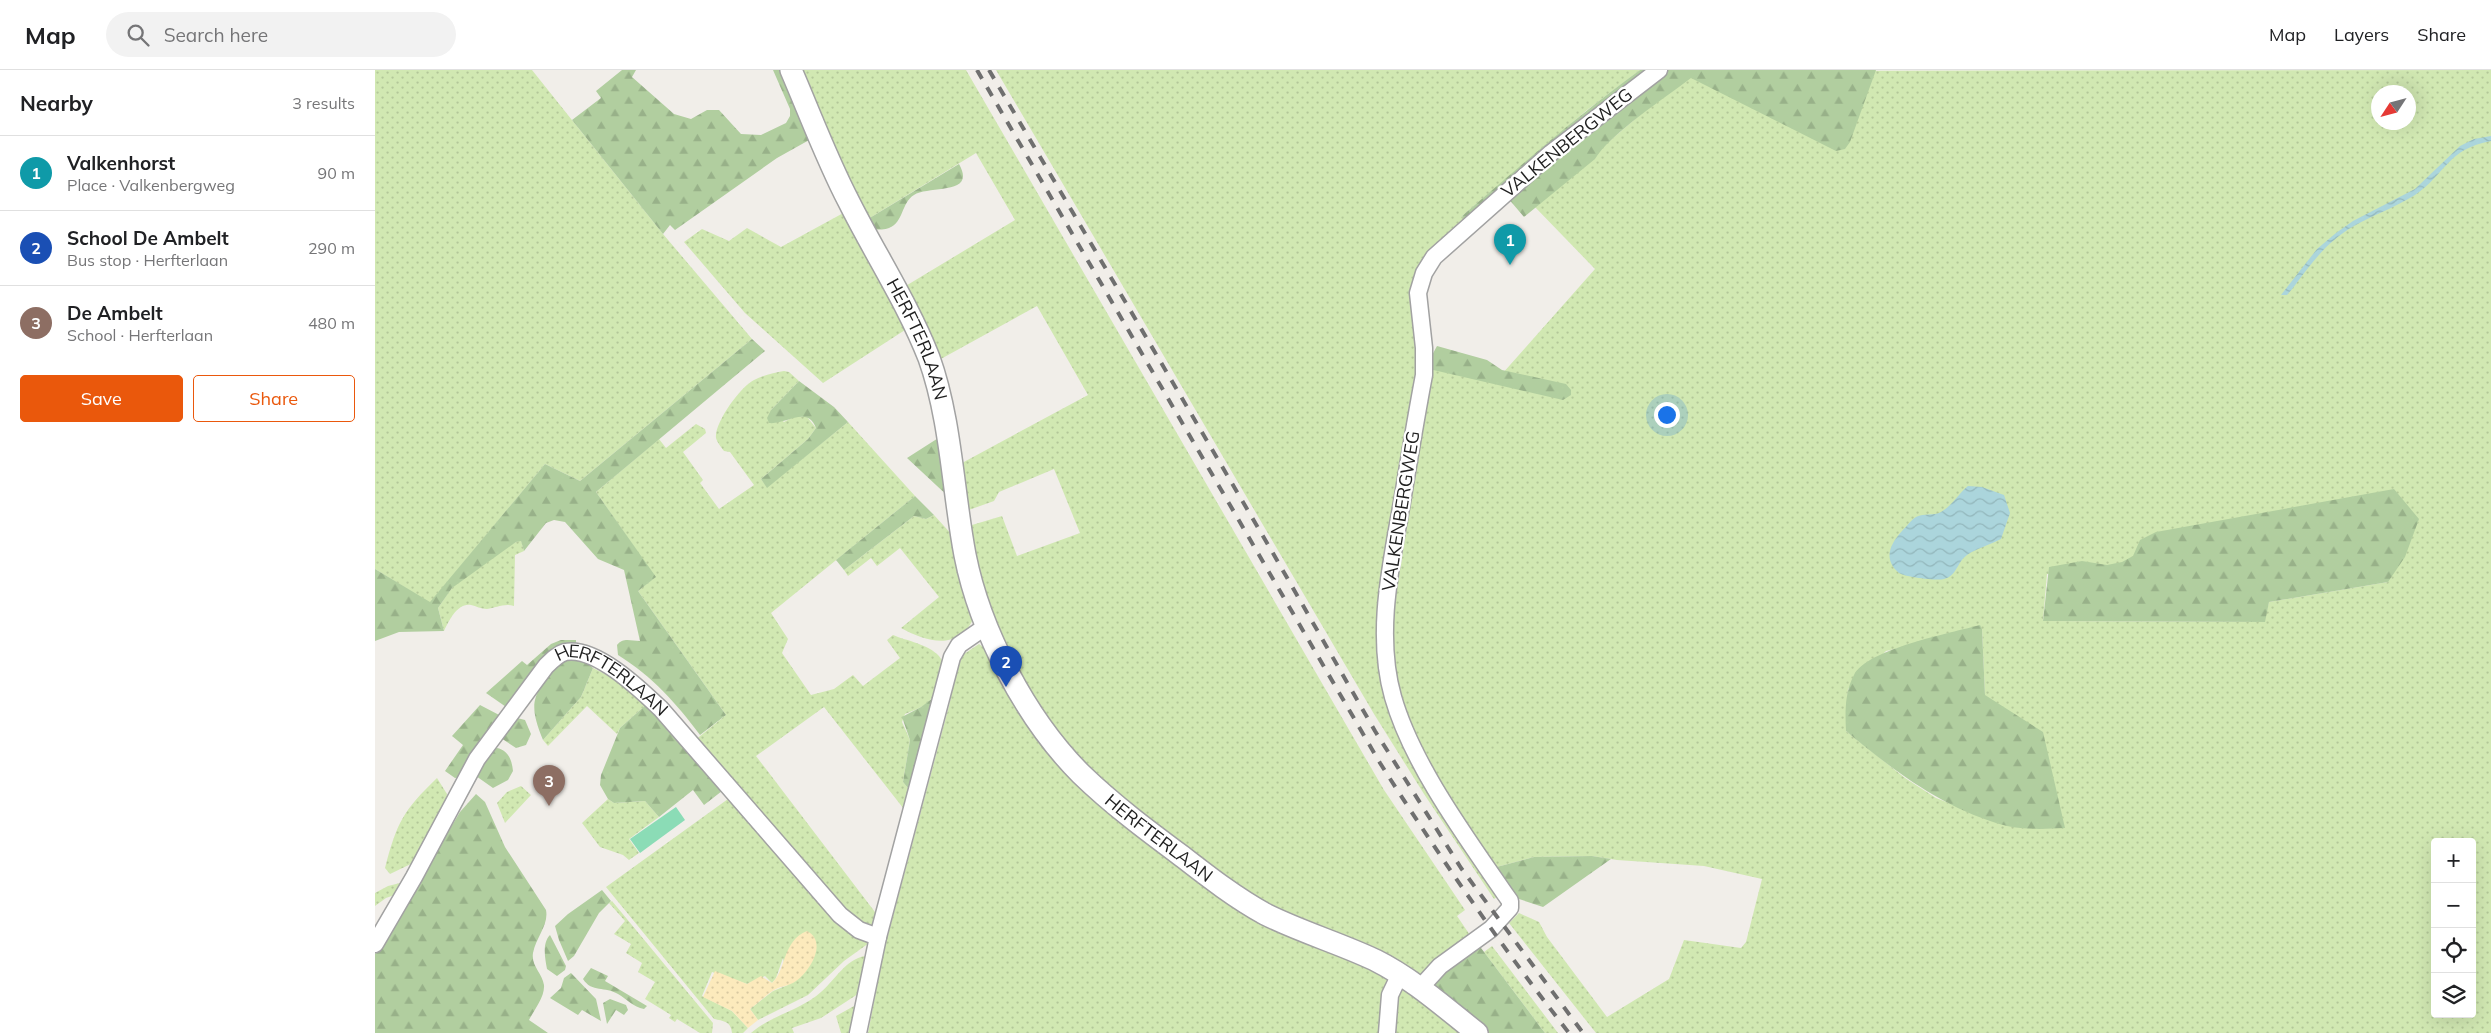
<!DOCTYPE html>
<html lang="en">
<head>
<meta charset="utf-8">
<style>
  :root { --surface:#fff; --page:#f2f2f2; --text:#202124; --muted:#757577; --line:#e0e0e0; --accent:#ea580c }
  body { margin:0; font-family:Mulish,sans-serif; background:var(--page); color:var(--text) }
  .controls { position:absolute; right:15px; bottom:15px; display:grid; overflow:hidden; border-radius:5px; box-shadow:0 5px 20px #0002 }
  .controls button { width:45px; height:45px; display:grid; place-items:center; padding:0; border:0; border-bottom:1px solid var(--line); background:var(--surface); color:var(--text); font:25px sans-serif }
  .compass { position:absolute; left:1996px; top:15px; width:45px; height:45px; border-radius:50%; background:var(--surface); box-shadow:0 5px 20px #0002; rotate:234deg }
  .you { position:absolute; left:1291px; top:344px; width:18px; height:18px; margin:-12px; border:4px solid #fff; border-radius:50%; background:#1a73e8; box-shadow:0 0 0 8px #1a73e833 }
  .badge { display:grid; place-items:center; width:32px; height:32px; border-radius:50%; background:var(--accent); color:#fff; font-size:16px; font-weight:700 }
  .pin { position:absolute; translate:-50% -41px; filter:drop-shadow(0 1px 2px #0008) }
  .pin::after { content:''; position:absolute; top:26px; width:18px; height:15px; background:inherit; clip-path:polygon(0 0,100% 0,50% 100%) }
  .list { margin:0; padding:0; list-style:none }
  h2 { display:flex; justify-content:space-between; align-items:center; height:65px; margin:0; padding:0 20px; font-size:21px }
  h2 small { font-size:16px; font-weight:400; color:var(--muted) }
  .list li { display:grid; grid-template-columns:32px 1fr auto; gap:15px; align-items:center; box-sizing:border-box; height:75px; padding:0 20px; border-top:1px solid var(--line) }
  .list b { display:block; font-size:19px; white-space:nowrap }
  .list p { margin:0; font-size:16px; white-space:nowrap; color:var(--muted) }
  .list em { font-size:16px; font-style:normal; color:var(--muted) }
  .actions { display:flex; gap:10px; padding:15px 20px }
  .actions a { flex:1; padding:11px 0; border:1px solid var(--accent); border-radius:5px; text-align:center; font-size:18px; color:var(--accent) }
  .actions .main { background:var(--accent); color:#fff }
  .icon { flex:none; width:28px; height:28px; fill:none; stroke:currentColor; stroke-width:2; stroke-linecap:round; stroke-linejoin:round }
  .map { position:relative; flex:none; width:2116px; height:963px; overflow:hidden }
  header { display:flex; align-items:center; gap:30px; box-sizing:border-box; height:70px; padding:0 25px; background:var(--surface); border-bottom:1px solid var(--line) }
  header strong { font-size:24px }
  nav { display:flex; gap:28px; margin-inline-start:auto; font-size:18px }
  .search { width:350px; height:45px; background:var(--page); display:flex; align-items:center; gap:12px; box-sizing:border-box; padding:0 18px; border-radius:28px; color:var(--muted); font-size:19px }
  main { display:flex }
  aside { flex:1; background:var(--surface) }
  .map>svg:first-child { display:block }
  .grass { fill:url(#grass-dots); fill-rule:evenodd }
  .forest { fill:url(#forest-firs) }
  .sand { fill:url(#sand-dots) }
  .pitch { fill:#8bdcb6 }
  .water { fill:url(#water-waves) }
  .lines { fill:none; stroke-linecap:round; stroke-linejoin:round }
  .minor-casing { stroke:#a2a2a2; stroke-width:19 }
  .tertiary-casing { stroke:#a2a2a2; stroke-width:24 }
  .minor { stroke:#fff; stroke-width:16 }
  .tertiary { stroke:#fff; stroke-width:21 }
  .rail { stroke:#6f6f6f; stroke-width:4; stroke-dasharray:10 10; stroke-linecap:butt }
  .labels { text-anchor:middle; stroke-width:4.5; stroke-linejoin:round; paint-order:stroke }
  .street-label { font-size:18px; fill:#212121; stroke:#fff }
</style>
</head>
<body>
<header>
<strong>Map</strong>
<div class="search"><svg class="icon" aria-label="search" viewBox="0 0 24 24"><circle cx="10" cy="10" r="6"/><path d="M15 15l6 6"/></svg>Search here</div>
<nav><a>Map</a><a>Layers</a><a>Share</a></nav>
</header>
<main>
<aside>
<h2>Nearby<small>3 results</small></h2>
<ul class="list">
<li><span class="badge" style="background:#0f9aa8">1</span><div><b>Valkenhorst</b><p>Place · Valkenbergweg</p></div><em>90 m</em></li>
<li><span class="badge" style="background:#1a4fb4">2</span><div><b>School De Ambelt</b><p>Bus stop · Herfterlaan</p></div><em>290 m</em></li>
<li><span class="badge" style="background:#8d6e63">3</span><div><b>De Ambelt</b><p>School · Herfterlaan</p></div><em>480 m</em></li>
</ul>
<div class="actions"><a class="main">Save</a><a>Share</a></div>
</aside>
<div class="map">
<svg width="2116" height="963" viewBox="0 0 2116 963">
  <defs>
    <pattern id="grass-dots" width="8" height="8" patternUnits="userSpaceOnUse" patternTransform="scale(1.25)"><rect width="8" height="8" fill="#d1e8b2"/><path d="M2 2h.1M6 6h.1" fill="none" stroke="#b3c799" stroke-width="1.8" stroke-linecap="round"/></pattern>
    <pattern id="forest-firs" width="22" height="20" patternUnits="userSpaceOnUse" patternTransform="scale(1.25)"><rect width="22" height="20" fill="#b1ce9f"/><path d="M5 1l3.5 6h-7zM16 11l3.5 6h-7z" fill="#98b189"/></pattern>
    <pattern id="sand-dots" width="8" height="8" patternUnits="userSpaceOnUse" patternTransform="scale(1.25)"><rect width="8" height="8" fill="#fceabc"/><path d="M2 2h.1M6 6h.1" fill="none" stroke="#d8c8a1" stroke-width="1.8" stroke-linecap="round"/></pattern>
    <pattern id="water-waves" width="16" height="10" patternUnits="userSpaceOnUse" patternTransform="scale(1.25)"><rect width="16" height="10" fill="#abd5dc"/><path d="M0 5q4-4 8 0t8 0" fill="none" stroke="#93b7bc"/></pattern>
  </defs>
  <rect width="100%" height="100%" fill="#f1eee9"/>
  <path class="grass" d="M 0,0 L 157,0 L 288,164 L 377,269 L 205,411 L 170,394 L 55,533 L 0,499 Z
    M 424,0 L 591,0 L 1009,720 L 1090,840 L 1082,846 L 1097,868 L 1048,905 L 1043,907 L 863,822 L 718,705 L 669,649 L 613,543 L 593,460 L 597,455 L 627,446 L 642,486 L 705,463 L 679,399 L 624,422 L 619,431 L 591,441 L 587,393 L 713,325 L 662,236 L 564,290 L 529,217 L 640,150 L 601,83 L 493,149 L 460,83 Z
    M 621,0 L 1265,0 L 1212,40 L 1087,146 L 1091,153 L 1053,190 L 1045,294 L 1022,431 L 1013,623 L 1126,824 L 1119,829 L 1049,724 L 999,644 Z
    M 2116,0 L 2116,963 L 1221,963 L 1134,853 L 1144,843 L 1164,852 L 1172,867 L 1232,947 L 1294,909 L 1309,870 L 1366,878 L 1371,872 L 1387,809 L 1329,796 L 1242,790 L 1217,786 L 1159,787 L 1118,798 L 1099,770 L 1041,672 L 1019,611 L 1015,550 L 1054,297 L 1127,304 L 1220,199 L 1159,136 L 1316,1 ZM 2004,22 L 2034,22 L 2034,52 L 2004,52 ZM 1672,504 L 2013,512 L 1894,532 L 1889,552 L 1668,551 ZM 1607,559 L 1610,625 L 1633,756 L 1561,728 L 1530,708 L 1471,661 L 1473,619 L 1511,581 ZM 2060,772 L 2097,772 L 2097,944 L 2060,944 Z
    M 472,141 L 530,260 L 448,313 L 370,243 L 309,172 L 327,159 L 354,171 L 372,158 L 406,177 Z
    M 409,301 L 414,302 L 424,311 L 396,340 L 409,352 L 420,346 L 432,347 L 441,358 L 433,369 L 386,409 L 392,417 L 473,352 L 540,426 L 396,543 L 413,569 L 407,583 L 436,625 L 459,619 L 478,605 L 488,616 L 525,588 L 512,570 L 518,565 C 532,571 553,574 564,586 C 570,593 568,600 566,608 C 560,631 551,636 530,644 L 527,652 L 535,670 L 528,712 L 538,724 L 532,743 L 449,637 L 381,686 L 503,846 L 498,856 L 493,858 L 479,852 L 319,671 L 351,645 L 263,521 L 280,507 L 221,422 L 284,369 L 291,378 L 321,354 L 330,359 L 331,363 L 308,382 L 328,410 L 325,413 L 344,439 L 379,415 L 355,382 L 349,381 C 346,377 342,372 341,368 C 339,353 366,316 379,310 C 388,305 399,303 409,301 Z
    M 559,445 L 579,467 L 598,549 C 584,581 551,572 526,558 L 564,527 L 525,478 L 502,496 L 496,488 L 473,506 L 469,500 L 539,446 L 551,449 Z
    M 146,470 L 149,481 L 140,485 L 139,536 C 129,533 121,538 112,539 C 106,539 101,536 96,535 C 82,533 74,551 69,561 L 63,538 C 68,531 72,524 77,518 C 88,507 133,473 146,470 Z
    M 604,574 L 613,581 L 711,721 L 1012,909 L 1006,963 L 493,963 L 509,880 L 574,636 L 583,595 L 589,584 Z
    M 218,598 L 248,613 L 273,633 L 245,658 L 242,664 L 212,636 L 173,676 L 168,670 L 206,627 Z
    M 62,708 L 72,724 L 70,739 L 40,792 L 15,804 L 10,798 C 22,752 28,741 62,708 Z
    M 146,716 L 156,725 L 130,753 L 122,733 L 132,722 Z
    M 233,729 L 239,733 L 270,731 L 284,747 L 254,769 L 264,783 L 254,790 L 248,785 L 225,777 L 207,753 Z
    M 353,729 L 356,729 L 494,873 L 469,891 L 433,925 L 383,950 L 375,939 L 398,921 L 413,915 L 408,888 L 401,908 L 397,913 L 390,906 L 372,914 L 337,902 L 327,926 L 357,941 L 373,958 L 368,963 L 357,963 C 356,951 348,951 339,949 L 231,817 Z
    M 29,812 L 25,823 L 11,828 L 0,836 L 0,823 L 13,816 Z
    M 237,831 L 338,953 L 337,963 L 325,963 L 302,949 L 300,952 L 294,948 L 296,945 L 270,929 L 280,912 L 263,902 L 267,893 L 251,883 L 256,874 L 239,864 L 250,851 L 234,833 Z
    M 1117,876 L 1183,963 L 1170,963 L 1109,882 Z
    M 490,886 L 493,887 L 486,922 L 446,948 L 417,958 L 419,963 L 376,963 C 397,945 426,940 446,922 C 460,910 471,889 490,886 Z
    M 1025,916 L 1094,963 L 1020,963 Z
    M 479,936 L 482,938 L 477,963 L 466,963 L 461,946 Z"/>
  <path class="forest" d="M 247,0 L 261,0 L 257,7 L 299,44 L 316,49 L 332,40 L 344,40 L 366,64 L 386,65 L 411,53 L 415,46 L 415,39 L 398,0 L 406,0 L 436,69 L 402,88 L 300,160 L 295,155 L 288,164 L 197,50 L 226,28 L 221,21 Z
    M 1265,0 L 1279,0 L 1091,153 L 1087,146 C 1145,96 1203,45 1265,0 Z
    M 1293,0 L 1501,0 L 1475,72 L 1470,79 L 1461,81 L 1316,8 C 1291,27 1235,64 1220,89 L 1149,147 L 1132,127 Z
    M 584,94 C 602,126 554,115 539,125 C 526,133 529,152 514,158 C 510,160 504,159 499,160 L 493,149 Z
    M 377,269 L 390,281 L 221,422 L 281,507 L 263,521 L 351,645 L 325,665 C 301,633 278,607 243,585 L 242,575 C 248,567 256,571 265,571 L 249,500 L 223,489 L 190,452 L 179,450 L 171,453 L 149,481 L 146,471 L 141,472 L 77,518 L 63,538 L 69,561 L 24,562 L 0,571 L 0,499 L 55,532 L 170,394 L 205,411 Z
    M 1062,276 L 1112,290 L 1127,300 L 1191,314 L 1196,320 L 1196,325 L 1188,330 L 1054,299 L 1056,287 Z
    M 424,311 L 459,337 L 473,352 L 392,418 L 386,409 L 433,369 L 441,358 C 432,335 411,355 394,353 L 392,348 L 396,340 Z
    M 568,365 L 576,429 L 532,388 Z
    M 2019,419 L 2044,449 L 2030,487 L 2013,512 L 1894,532 L 1890,552 L 1668,551 L 1674,497 L 1707,491 L 1732,495 L 1747,492 L 1758,486 L 1765,470 L 1781,462 Z
    M 540,426 L 559,445 L 551,449 L 539,446 L 469,500 L 461,490 Z
    M 1605,555 L 1607,559 L 1610,625 L 1668,662 L 1690,758 C 1671,759 1651,760 1632,756 C 1570,740 1519,701 1471,661 C 1470,642 1470,621 1479,605 C 1492,579 1576,563 1605,555 Z
    M 186,570 L 201,570 L 201,575 L 134,639 L 111,623 L 147,591 L 152,595 L 176,574 Z
    M 206,588 L 218,598 L 206,627 L 168,670 C 151,629 160,624 185,590 Z
    M 562,625 L 538,724 L 528,712 L 535,670 L 527,647 L 546,637 Z
    M 273,633 L 347,721 L 329,735 L 318,720 L 284,747 L 270,731 L 239,733 L 233,729 L 225,715 L 226,705 L 245,658 Z
    M 105,635 L 128,647 L 86,707 L 80,708 L 70,701 L 88,675 L 77,666 Z
    M 142,648 L 150,650 L 156,664 L 151,675 L 141,678 L 126,668 Z
    M 122,678 C 133,680 137,690 138,701 L 133,710 L 118,718 L 101,706 L 117,680 Z
    M 101,724 L 110,732 L 130,777 L 171,840 C 174,855 161,867 158,883 C 156,896 167,903 169,915 C 170,927 159,940 154,950 L 173,963 L 0,963 L 0,884 L 85,742 Z
    M 1217,786 L 1236,789 L 1168,837 L 1141,828 L 1118,798 L 1159,787 Z
    M 227,820 L 236,831 L 224,843 L 199,886 L 193,891 L 184,870 L 180,856 L 193,844 Z
    M 175,865 L 191,896 L 190,900 L 182,906 L 172,899 C 170,888 167,873 175,865 Z
    M 1103,874 L 1170,963 L 1111,963 L 1058,915 L 1059,911 Z
    M 216,898 L 233,906 L 230,911 L 272,936 L 269,939 C 258,937 252,929 243,924 C 230,916 217,923 208,909 Z
    M 196,903 L 221,929 L 226,951 L 207,940 L 203,945 L 175,928 L 186,918 L 189,908 Z
    M 235,929 L 251,935 L 253,940 L 249,945 L 241,940 L 232,954 L 228,933 Z"/>
  <path class="sand" d="M 432,861 C 453,872 435,901 421,911 C 414,916 406,916 399,920 C 391,925 383,933 375,939 L 383,950 L 373,958 L 357,941 L 328,927 L 340,901 L 372,914 L 386,906 L 397,913 C 412,899 407,871 432,861 Z"/>
  <path class="pitch" d="M 301,737 L 310,750 L 265,783 L 255,769 Z"/>
  <path class="water" d="M 2116,66 L 2116,71 C 2072,79 2071,104 2040,125 C 2021,137 1998,145 1979,156 C 1952,171 1935,195 1918,218 L 1912,225 L 1906,225 L 1942,179 L 1961,163 L 1978,151 L 2040,119 L 2085,76 L 2099,69 Z
    M 1593,416 L 1607,417 L 1629,425 L 1635,443 L 1626,469 C 1615,475 1602,478 1592,485 C 1582,492 1582,506 1569,509 C 1562,511 1530,507 1524,503 C 1507,489 1516,473 1527,461 C 1532,456 1536,450 1541,447 C 1549,443 1559,446 1566,442 C 1578,435 1583,424 1593,416 Z"/>
  <g class="lines">
    <g class="minor-casing">
      <g id="minor">
        <path id="s1" d="M 0,874 L 39,807 L 102,689 L 171,596 C 177,590 183,584 190,582 C 221,576 266,620 286,639 L 465,845 L 484,860 L 503,867"/>
        <path d="M 1045,918 L 1065,896 L 1116,859 L 1135,838 L 1135,831 L 1130,824 C 1091,767 1037,694 1018,627 C 1000,564 1016,495 1027,432 C 1034,390 1041,347 1049,305 L 1049,278 L 1043,223 L 1049,203 L 1059,187 L 1176,83 L 1284,0"/>
        <path d="M 483,963 L 503,867 L 577,587 L 584,575 L 610,557"/>
        <path d="M 1012,963 L 1015,925 L 1025,904"/>
      </g>
    </g>
    <g class="tertiary-casing">
      <g id="tertiary">
        <path id="s2" d="M 416,0 C 435,44 452,90 474,132 C 500,184 533,234 554,288 C 576,349 578,422 590,485 C 605,561 651,649 706,704 C 738,735 773,761 808,787 C 835,808 861,828 890,844 C 926,862 964,873 1000,890 C 1038,909 1069,937 1102,963"/>
      </g>
    </g>
    <use href="#minor" class="minor"/>
    <use href="#tertiary" class="tertiary"/>
    <path class="rail" d="M 602,0 L 1005,693 C 1064,786 1126,876 1194,963
      M 614,0 L 895,478 L 1000,661 L 1086,798 L 1208,963"/>
  </g>
  <g class="labels">
    <g class="street-label">
      <text transform="translate(1192 73) rotate(-39)" y="6">VALKENBERGWEG</text>
      <text dy="6" stroke="none"><textPath href="#s2" startOffset="298">HERFTERLAAN</textPath></text>
      <text transform="translate(1026 441) rotate(-81)" y="6">VALKENBERGWEG</text>
      <text dy="6" stroke="none"><textPath href="#s1" startOffset="406">HERFTERLAAN</textPath></text>
      <text dy="6" stroke="none"><textPath href="#s2" startOffset="872">HERFTERLAAN</textPath></text>
    </g>
  </g>
</svg>
<div class="controls">
<button>+</button>
<button>−</button>
<button><svg class="icon" aria-label="locate" viewBox="0 0 24 24"><circle cx="12" cy="12" r="6"/><path d="M12 2v4M12 18v4M2 12h4M18 12h4"/></svg></button>
<button><svg class="icon" aria-label="layers" viewBox="0 0 24 24"><path d="M12 4l9 5-9 5-9-5zM3 14l9 5 9-5"/></svg></button>
</div>
<svg class="compass" viewBox="-18 -18 36 36"><path d="M0-13l5 13h-10z" fill="#e53935"/><path d="M0 13l5-13h-10z" fill="#757577"/></svg>
<div class="you"></div>
<div class="pin badge" style="left:1135px;top:195px;background:#0f9aa8">1</div>
<div class="pin badge" style="left:631px;top:617px;background:#1a4fb4">2</div>
<div class="pin badge" style="left:174px;top:736px;background:#8d6e63">3</div>
</div>
</main>
</body>
</html>
